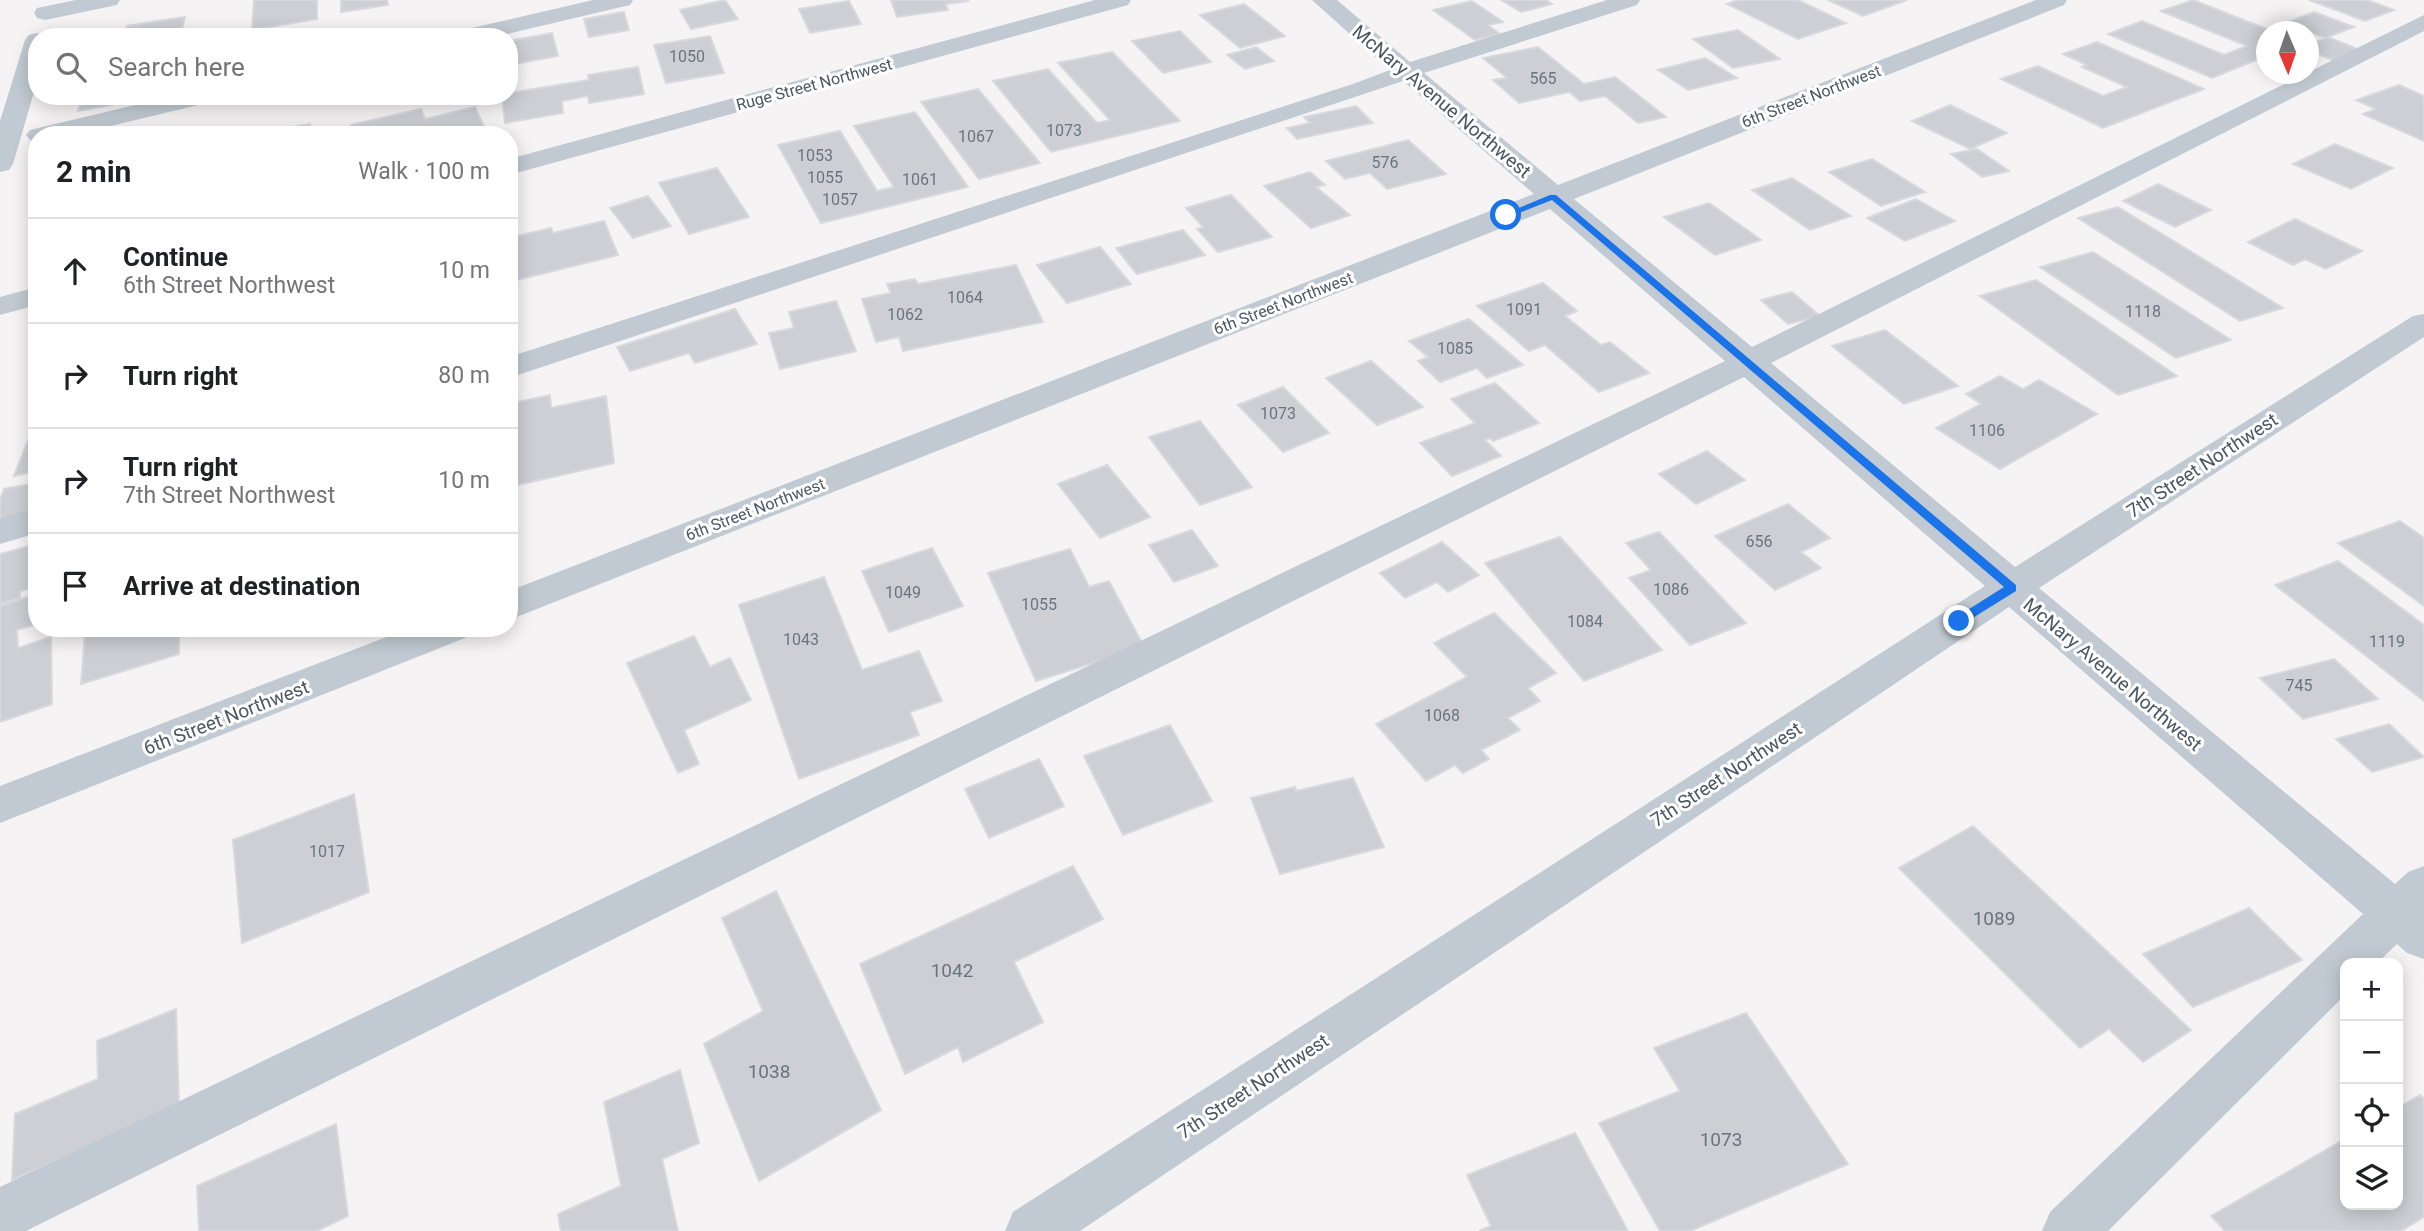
<!DOCTYPE html>
<html lang="en">
<head>
<meta charset="utf-8">
<style>
  :root { --surface:#fff; --page:#f2f2f2; --text:#202124; --muted:#757577; --line:#e0e0e0 }
  body { margin:0; font-family:Roboto,sans-serif; background:var(--page); color:var(--text) }
  .controls { position:absolute; right:21px; bottom:21px; display:grid; overflow:hidden; border-radius:14px; box-shadow:0 4px 18px #0003 }
  .controls button { width:63px; height:63px; display:grid; place-items:center; padding:0; border:0; border-bottom:2px solid var(--line); background:var(--surface); color:var(--text); font:35px sans-serif }
  .compass { position:absolute; left:2256px; top:21px; width:63px; height:63px; border-radius:50%; background:var(--surface); box-shadow:0 4px 18px #0003; rotate:178deg }
  .stop { position:absolute; width:21px; height:21px; margin:-16px; border:5px solid #1a73e8; border-radius:50%; background:#fff }
  .stop.end { background:#1a73e8; border-color:#fff; box-shadow:0 2px 7px #0008 }
  .list { margin:0; padding:0; list-style:none }
  h2 { display:flex; justify-content:space-between; align-items:center; height:91px; margin:0; padding:0 28px; font-size:30px }
  h2 small { font-size:23px; font-weight:400; color:var(--muted) }
  .list li { display:grid; grid-template-columns:46px 1fr auto; gap:21px; align-items:center; box-sizing:border-box; height:105px; padding:0 28px; border-top:2px solid var(--line) }
  .list b { display:block; font-size:26px; white-space:nowrap }
  .list p { margin:0; font-size:23px; white-space:nowrap; color:var(--muted) }
  .list em { font-size:23px; font-style:normal; color:var(--muted) }
  .icon { flex:none; width:38px; height:38px; fill:none; stroke:currentColor; stroke-width:2; stroke-linecap:round; stroke-linejoin:round }
  .map { position:relative; flex:none; width:2424px; height:1231px; overflow:hidden }
  .search { position:absolute; background:var(--surface); box-shadow:0 4px 18px #0003; left:28px; top:28px; width:490px; height:77px; display:flex; align-items:center; gap:18px; box-sizing:border-box; padding:0 24px; border-radius:28px; color:var(--muted); font-size:26px }
  .panel { position:absolute; background:var(--surface); box-shadow:0 4px 18px #0003; left:28px; top:126px; width:490px; height:511px; border-radius:28px }
  .map>svg:first-child { display:block }
  .building { fill:#cdcfd5; stroke:#d7d9de; stroke-width:2 }
  .lines { fill:none; stroke-linecap:round; stroke-linejoin:round }
  .minor { fill:#c1cad2; fill-rule:evenodd }
  .route { fill:#1a73e8 }
  .labels { text-anchor:middle; stroke-width:6; stroke-linejoin:round; paint-order:stroke }
  .number-label { font-size:16px; fill:#6b747e }
  .far-street-label { font-size:16px; fill:#4a5661; stroke:#fff }
  .street-label { font-size:19px; fill:#4a5661; stroke:#fff }
  .near-number-label { font-size:19px; fill:#6b747e }
</style>
</head>
<body>
<div class="map">
<svg width="2424" height="1231" viewBox="0 0 2424 1231">
  <rect width="100%" height="100%" fill="#f5f3f3"/>
  <path class="building" d="M 254,0 L 317,0 L 317,19 L 252,30 Z
    M 341,0 L 387,0 L 388,5 L 341,12 Z
    M 725,0 L 738,19 L 691,29 L 680,10 Z
    M 891,0 L 967,0 L 968,1 L 946,4 L 948,10 L 897,17 Z
    M 1501,0 L 1546,0 L 1552,4 L 1521,12 Z
    M 1738,0 L 1798,0 L 1846,23 L 1798,39 L 1727,4 Z
    M 1828,0 L 1907,0 L 1863,16 Z
    M 2193,0 L 2274,32 L 2266,32 L 2266,56 L 2212,78 L 2108,34 L 2142,21 L 2224,55 L 2247,46 L 2161,11 Z
    M 2309,0 L 2367,0 L 2394,10 L 2365,21 Z
    M 849,1 L 861,24 L 810,33 L 799,9 Z
    M 1472,1 L 1503,22 L 1488,25 L 1500,34 L 1475,40 L 1433,10 Z
    M 1244,4 L 1285,36 L 1240,48 L 1200,15 Z
    M 624,12 L 629,30 L 589,37 L 584,19 Z
    M 2314,12 L 2354,27 L 2328,37 L 2362,51 L 2337,62 L 2308,50 L 2308,45 L 2326,38 L 2286,23 Z
    M 185,17 L 180,37 L 124,37 L 127,26 Z
    M 1738,30 L 1780,59 L 1733,68 L 1693,39 Z
    M 1180,31 L 1211,62 L 1163,73 L 1132,41 Z
    M 552,33 L 558,56 L 509,65 L 509,41 Z
    M 710,36 L 724,73 L 666,83 L 654,45 Z
    M 2097,42 L 2204,89 L 2103,128 L 2001,79 L 2038,66 L 2103,96 L 2127,87 L 2082,67 L 2087,65 L 2063,54 Z
    M 1256,47 L 1274,61 L 1245,69 L 1227,55 Z
    M 1538,47 L 1584,84 L 1615,77 L 1666,117 L 1638,123 L 1605,96 L 1580,101 L 1569,92 L 1519,103 L 1493,80 L 1507,78 L 1483,58 Z
    M 1112,52 L 1180,121 L 1051,152 L 993,81 L 1048,69 L 1097,123 L 1110,120 L 1058,63 Z
    M 1705,58 L 1737,78 L 1688,90 L 1658,70 Z
    M 638,67 L 644,94 L 589,103 L 588,96 L 562,101 L 563,113 L 505,123 L 502,96 L 509,96 L 509,93 L 589,80 L 588,75 Z
    M 2399,85 L 2424,96 L 2424,141 L 2363,114 L 2376,109 L 2356,100 Z
    M 978,89 L 1040,163 L 979,179 L 921,102 Z
    M 83,96 L 159,96 L 78,111 Z
    M 1950,105 L 2007,133 L 1970,149 L 1912,121 Z
    M 1356,106 L 1373,123 L 1297,139 L 1287,128 L 1310,123 L 1304,117 Z
    M 475,107 L 488,135 L 354,135 L 351,125 L 421,109 L 425,119 Z
    M 915,112 L 968,187 L 821,223 L 778,145 L 840,131 L 877,191 L 894,187 L 854,126 Z
    M 310,124 L 309,135 L 250,135 Z
    M 1408,140 L 1446,174 L 1387,189 L 1370,173 L 1345,179 L 1326,161 Z
    M 2335,144 L 2393,168 L 2351,189 L 2293,164 Z
    M 1977,149 L 2009,171 L 1982,177 L 1951,154 Z
    M 1872,159 L 1925,192 L 1881,206 L 1829,172 Z
    M 717,168 L 749,217 L 689,234 L 659,183 Z
    M 1310,172 L 1325,185 L 1316,187 L 1350,215 L 1311,228 L 1264,186 Z
    M 1792,178 L 1851,216 L 1810,230 L 1752,190 Z
    M 2158,184 L 2211,210 L 2175,227 L 2123,201 Z
    M 1231,195 L 1272,237 L 1218,252 L 1197,229 L 1203,227 L 1186,208 Z
    M 648,196 L 671,226 L 633,238 L 610,208 Z
    M 1916,199 L 1955,221 L 1905,241 L 1867,218 Z
    M 1709,203 L 1761,240 L 1715,255 L 1664,217 Z
    M 2118,207 L 2283,308 L 2240,321 L 2078,218 Z
    M 2295,219 L 2362,251 L 2326,269 L 2305,259 L 2293,265 L 2248,242 Z
    M 604,221 L 618,255 L 509,282 L 509,238 L 551,228 L 553,233 Z
    M 1183,230 L 1205,255 L 1137,274 L 1116,248 Z
    M 1100,247 L 1131,284 L 1067,303 L 1037,265 Z
    M 2093,252 L 2231,340 L 2176,358 L 2040,267 Z
    M 1016,265 L 1043,322 L 903,351 L 899,337 L 876,342 L 862,299 L 891,293 L 887,284 L 915,279 L 918,284 Z
    M 2036,280 L 2177,376 L 2118,395 L 1980,296 Z
    M 1543,283 L 1577,311 L 1565,316 L 1601,345 L 1610,342 L 1649,373 L 1599,392 L 1545,345 L 1529,351 L 1477,306 Z
    M 1792,292 L 1820,316 L 1788,324 L 1761,300 Z
    M 836,301 L 856,351 L 780,369 L 769,333 L 794,328 L 789,312 Z
    M 735,309 L 757,344 L 695,363 L 689,353 L 630,371 L 617,347 Z
    M 1469,319 L 1523,365 L 1487,378 L 1477,368 L 1440,382 L 1418,361 L 1428,357 L 1409,341 Z
    M 1885,330 L 1958,386 L 1904,404 L 1832,346 Z
    M 1371,361 L 1423,407 L 1377,425 L 1326,378 Z
    M 2000,376 L 2023,389 L 2039,380 L 2097,414 L 2000,469 L 1936,428 L 1981,404 L 1966,394 Z
    M 1495,383 L 1539,423 L 1493,441 L 1490,438 L 1485,440 L 1501,456 L 1452,476 L 1420,443 L 1475,423 L 1451,399 Z
    M 1283,387 L 1329,433 L 1283,452 L 1238,405 Z
    M 550,395 L 551,408 L 606,396 L 614,463 L 509,487 L 509,404 Z
    M 1200,421 L 1252,487 L 1200,505 L 1149,437 Z
    M 37,432 L 37,471 L 14,476 L 31,433 Z
    M 1707,451 L 1745,480 L 1696,504 L 1659,474 Z
    M 1107,465 L 1150,517 L 1100,538 L 1058,484 Z
    M 37,483 L 37,512 L 0,519 L 0,500 L 4,489 Z
    M 1788,504 L 1830,538 L 1801,552 L 1821,568 L 1775,590 L 1715,536 Z
    M 2400,521 L 2424,538 L 2424,606 L 2338,543 Z
    M 1192,530 L 1218,566 L 1174,582 L 1149,545 Z
    M 1659,532 L 1746,623 L 1690,645 L 1629,578 L 1651,570 L 1626,543 Z
    M 1560,537 L 1662,650 L 1584,681 L 1485,563 Z
    M 1442,542 L 1479,575 L 1448,592 L 1437,582 L 1405,598 L 1380,573 Z
    M 37,544 L 37,587 L 20,591 L 20,598 L 0,604 L 0,554 Z
    M 932,548 L 963,606 L 889,632 L 862,571 Z
    M 1070,549 L 1089,587 L 1109,581 L 1144,647 L 1036,681 L 988,573 Z
    M 2338,561 L 2424,625 L 2424,701 L 2275,585 Z
    M 824,577 L 862,670 L 919,651 L 942,701 L 910,712 L 919,735 L 799,779 L 739,605 Z
    M 37,594 L 37,624 L 17,630 L 18,648 L 51,637 L 52,704 L 0,722 L 0,606 Z
    M 1494,613 L 1556,673 L 1528,688 L 1540,701 L 1508,718 L 1520,730 L 1481,750 L 1489,759 L 1463,773 L 1455,765 L 1426,781 L 1376,724 L 1467,677 L 1434,643 Z
    M 100,628 L 179,628 L 179,654 L 81,684 L 85,634 Z
    M 694,636 L 710,667 L 730,658 L 751,700 L 684,730 L 699,764 L 678,773 L 627,663 Z
    M 2334,659 L 2378,699 L 2303,719 L 2260,678 Z
    M 2389,724 L 2424,757 L 2372,772 L 2336,739 Z
    M 1170,725 L 1212,801 L 1123,835 L 1084,756 Z
    M 1039,759 L 1064,806 L 989,838 L 965,789 Z
    M 1353,778 L 1384,847 L 1280,874 L 1251,798 L 1295,787 L 1296,791 Z
    M 354,794 L 369,892 L 242,943 L 233,840 Z
    M 1973,826 L 2191,1030 L 2143,1062 L 2109,1029 L 2080,1048 L 1899,868 Z
    M 1073,866 L 1103,919 L 1014,962 L 1043,1022 L 963,1062 L 958,1047 L 905,1074 L 860,964 Z
    M 776,891 L 881,1110 L 759,1181 L 704,1044 L 763,1011 L 722,918 Z
    M 2249,908 L 2302,960 L 2193,1007 L 2143,954 Z
    M 176,1009 L 179,1108 L 12,1180 L 15,1114 L 98,1079 L 97,1041 Z
    M 1746,1013 L 1848,1164 L 1690,1231 L 1660,1231 L 1599,1123 L 1680,1091 L 1654,1048 Z
    M 680,1070 L 699,1143 L 662,1159 L 678,1231 L 561,1231 L 558,1214 L 621,1186 L 604,1102 Z
    M 2420,1095 L 2424,1099 L 2424,1217 L 2401,1231 L 2225,1231 L 2211,1216 L 2345,1139 L 2345,1205 L 2398,1205 L 2398,1108 Z
    M 336,1124 L 348,1216 L 317,1231 L 199,1231 L 197,1186 Z
    M 1575,1133 L 1628,1231 L 1479,1231 L 1491,1226 L 1467,1175 Z"/>
  <g class="lines">
    <path class="minor" d="M 76,0 L 120,0 L 117,5 L 45,20 L 37,18 L 34,13 L 37,8 Z
      M 593,0 L 633,0 L 630,5 L 494,37 L 451,37 L 455,32 Z
      M 1095,0 L 1131,0 L 1128,5 L 509,175 L 509,159 Z
      M 1312,0 L 1337,0 L 1410,62 L 1607,0 L 1640,0 L 1637,5 L 1424,73 L 1558,185 L 2036,0 L 2067,0 L 2064,5 L 1574,199 L 1752,347 L 2424,15 L 2424,31 L 1771,363 L 2015,567 L 2413,316 L 2424,314 L 2424,337 L 2039,588 L 2395,884 L 2408,872 L 2424,866 L 2424,959 L 2407,953 L 2397,944 L 2377,963 L 2345,963 L 2345,995 L 2108,1231 L 2042,1231 L 2050,1212 L 2363,914 L 2009,607 L 1080,1231 L 1005,1231 L 1013,1212 L 1985,586 L 1744,377 L 26,1231 L 0,1231 L 0,1187 L 1725,361 L 1550,209 L 509,620 L 509,591 L 1534,194 L 1403,81 L 509,378 L 509,357 L 1353,84 L 1390,70 Z
      M 37,33 L 46,37 L 37,37 L 37,82 L 13,164 L 9,170 L 0,172 L 0,121 L 25,40 L 29,35 Z
      M 173,96 L 218,96 L 215,101 L 73,135 L 37,135 L 37,142 L 30,140 L 26,135 L 30,130 Z
      M 37,287 L 37,305 L 0,315 L 0,297 Z
      M 37,508 L 37,533 L 0,544 L 0,518 Z
      M 410,628 L 470,628 L 465,638 L 0,823 L 0,786 Z"/>
  </g>
  <path class="route" d="M 1550,195 L 1556,195 L 2016,585 L 2016,591 L 1963,624 L 1955,624 L 1955,618 L 2004,587 L 1552,200 L 1509,217 L 1502,215 Z"/>
  <g class="labels">
    <g class="number-label">
      <text x="687" y="62">1050</text>
      <text x="1543" y="84">565</text>
      <text x="1064" y="136">1073</text>
      <text x="976" y="142">1067</text>
      <text x="815" y="161">1053</text>
      <text x="1385" y="168">576</text>
      <text x="825" y="183">1055</text>
      <text x="920" y="185">1061</text>
      <text x="840" y="205">1057</text>
      <text x="965" y="303">1064</text>
      <text x="1524" y="315">1091</text>
      <text x="2143" y="317">1118</text>
      <text x="905" y="320">1062</text>
      <text x="1455" y="354">1085</text>
      <text x="1278" y="419">1073</text>
      <text x="1987" y="436">1106</text>
      <text x="1759" y="547">656</text>
      <text x="1671" y="595">1086</text>
      <text x="903" y="598">1049</text>
      <text x="1039" y="610">1055</text>
      <text x="1585" y="627">1084</text>
      <text x="801" y="645">1043</text>
      <text x="2387" y="647">1119</text>
      <text x="2299" y="691">745</text>
      <text x="1442" y="721">1068</text>
      <text x="327" y="857">1017</text>
    </g>
    <g class="far-street-label">
      <text transform="translate(814 84) rotate(-15)" y="6">Ruge Street Northwest</text>
      <text transform="translate(1811 96) rotate(-21)" y="6">6th Street Northwest</text>
      <text transform="translate(1283 303) rotate(-21)" y="6">6th Street Northwest</text>
      <text transform="translate(755 509) rotate(-21)" y="6">6th Street Northwest</text>
    </g>
    <g class="street-label">
      <text transform="translate(1442 101) rotate(40)" y="7">McNary Avenue Northwest</text>
      <text transform="translate(2202 465) rotate(-33)" y="7">7th Street Northwest</text>
      <text transform="translate(2113 674) rotate(40)" y="7">McNary Avenue Northwest</text>
      <text transform="translate(226 717) rotate(-21)" y="7">6th Street Northwest</text>
      <text transform="translate(1726 774) rotate(-33)" y="7">7th Street Northwest</text>
      <text transform="translate(1253 1086) rotate(-33)" y="7">7th Street Northwest</text>
    </g>
    <g class="near-number-label">
      <text x="1994" y="925">1089</text>
      <text x="952" y="977">1042</text>
      <text x="769" y="1078">1038</text>
      <text x="1721" y="1146">1073</text>
    </g>
  </g>
</svg>
<div class="controls">
<button>+</button>
<button>−</button>
<button><svg class="icon" aria-label="locate" viewBox="0 0 24 24"><circle cx="12" cy="12" r="6"/><path d="M12 2v4M12 18v4M2 12h4M18 12h4"/></svg></button>
<button><svg class="icon" aria-label="layers" viewBox="0 0 24 24"><path d="M12 4l9 5-9 5-9-5zM3 14l9 5 9-5"/></svg></button>
</div>
<svg class="compass" viewBox="-18 -18 36 36"><path d="M0-13l5 13h-10z" fill="#e53935"/><path d="M0 13l5-13h-10z" fill="#757577"/></svg>
<div class="stop" style="left:1506px;top:215px"></div>
<div class="stop end" style="left:1959px;top:621px"></div>
<div class="search"><svg class="icon" aria-label="search" viewBox="0 0 24 24"><circle cx="10" cy="10" r="6"/><path d="M15 15l6 6"/></svg>Search here</div>
<section class="panel">
<h2>2 min<small>Walk · 100 m</small></h2>
<ul class="list">
<li><svg class="icon" aria-label="ahead" viewBox="0 0 24 24"><path d="M12 20V5M6 11l6-6 6 6"/></svg><div><b>Continue</b><p>6th Street Northwest</p></div><em>10 m</em></li>
<li><svg class="icon" aria-label="right" viewBox="0 0 24 24"><path d="M7 20v-9h11M14 6l5 5-5 5"/></svg><div><b>Turn right</b></div><em>80 m</em></li>
<li><svg class="icon" aria-label="right" viewBox="0 0 24 24"><path d="M7 20v-9h11M14 6l5 5-5 5"/></svg><div><b>Turn right</b><p>7th Street Northwest</p></div><em>10 m</em></li>
<li><svg class="icon" aria-label="arrive" viewBox="0 0 24 24"><path d="M6 21V4h12l-3 4 3 4H6"/></svg><div><b>Arrive at destination</b></div></li>
</ul>
</section>
</div>
</body>
</html>
